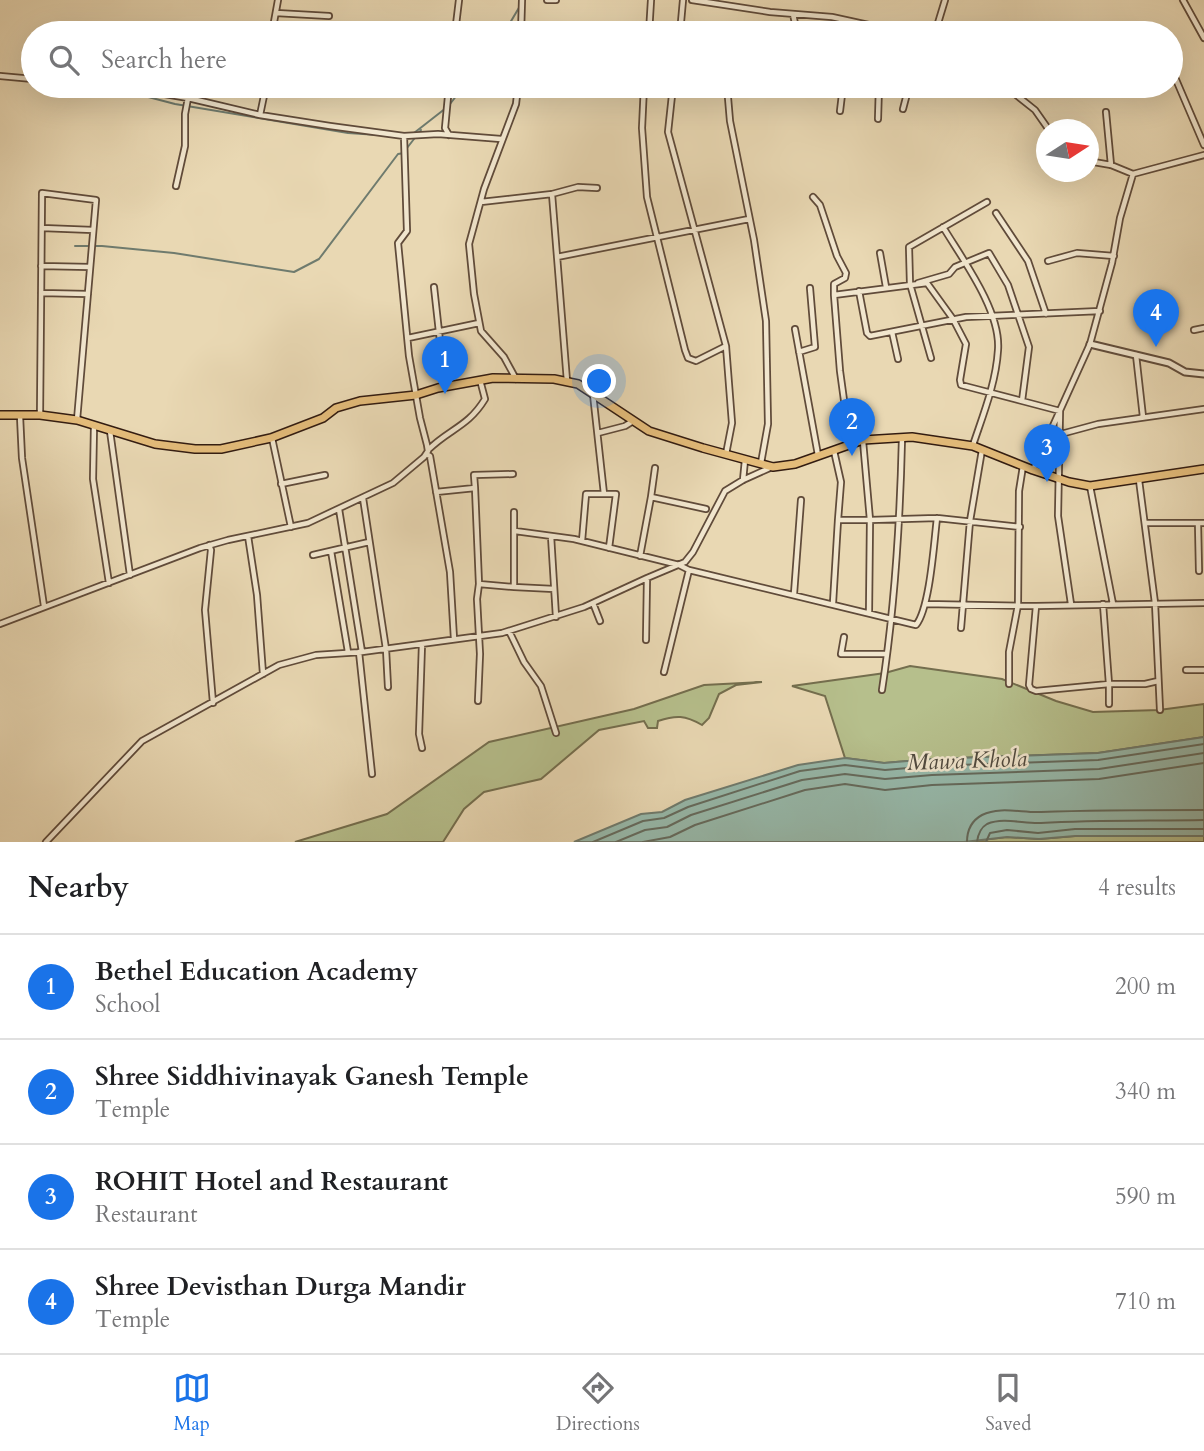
<!DOCTYPE html>
<html lang="en">
<head>
<meta charset="utf-8">
<style>
  :root { --surface:#fff; --page:#f6f6f6; --text:#202124; --muted:#757577; --line:#e0e0e0; --accent:#1a73e8 }
  body { margin:0; font-family:Cardo,serif; background:var(--page); color:var(--text) }
  .compass { position:absolute; left:1036px; top:119px; width:63px; height:63px; border-radius:50%; background:var(--surface); box-shadow:0 7px 28px #0002; rotate:78deg }
  .you { position:absolute; left:600px; top:382px; width:24px; height:24px; margin:-18px; border:5px solid #fff; border-radius:50%; background:#1a73e8; box-shadow:0 0 0 10px #1a73e833 }
  .badge { display:grid; place-items:center; width:46px; height:46px; border-radius:50%; background:var(--accent); color:#fff; font-size:23px; font-weight:700 }
  .pin { position:absolute; translate:-50% -58px; filter:drop-shadow(0 2px 4px #0008) }
  .pin::after { content:''; position:absolute; top:37px; width:24px; height:21px; background:inherit; clip-path:polygon(0 0,100% 0,50% 100%) }
  .list { margin:0; padding:0; list-style:none }
  h2 { display:flex; justify-content:space-between; align-items:center; height:91px; margin:0; padding:0 28px; font-size:30px }
  h2 small { font-size:23px; font-weight:400; color:var(--muted) }
  .list li { display:grid; grid-template-columns:46px 1fr auto; gap:21px; align-items:center; box-sizing:border-box; height:105px; padding:0 28px; border-top:2px solid var(--line) }
  .list b { display:block; font-size:26px; white-space:nowrap }
  .list p { margin:0; font-size:23px; white-space:nowrap; color:var(--muted) }
  .list em { font-size:23px; font-style:normal; color:var(--muted) }
  .icon { flex:none; width:38px; height:38px; fill:none; stroke:currentColor; stroke-width:2; stroke-linecap:round; stroke-linejoin:round }
  .map { position:relative; flex:none; width:1204px; height:842px; overflow:hidden }
  .search { position:absolute; background:var(--surface); box-shadow:0 7px 28px #0002; left:21px; right:21px; top:21px; height:77px; display:flex; align-items:center; gap:18px; box-sizing:border-box; padding:0 24px; border-radius:38px; color:var(--muted); font-size:26px }
  .sheet { height:511px; background:var(--surface) }
  nav { display:flex; justify-content:space-around; align-items:center; box-sizing:border-box; height:98px; border-top:2px solid var(--line); background:var(--surface); font-size:19px; color:var(--muted) }
  nav a { display:grid; justify-items:center; gap:4px }
  nav .on { color:var(--accent) }
  .map>svg:first-child { display:block }
  .green { fill:#b6bf8c; stroke:#746e4e; stroke-width:2 }
  .water { fill:#97baac; stroke:#6f7b6e; stroke-width:2 }
  .lines { fill:none; stroke-linecap:round; stroke-linejoin:round }
  .shore { stroke:#656b5e; stroke-width:2 }
  .stream { stroke:#6f7b6e; stroke-width:2 }
  .minor-casing { stroke:#604b3a; stroke-width:8 }
  .tertiary-casing { stroke:#604b3a; stroke-width:9 }
  .primary-casing { stroke:#331c11; stroke-width:10 }
  .minor { stroke:#f1e6ce; stroke-width:4.5 }
  .tertiary { stroke:#f1e6ce; stroke-width:5 }
  .primary { stroke:#e4bc7a; stroke-width:7 }
  .labels { text-anchor:middle; stroke-width:5; stroke-linejoin:round; paint-order:stroke }
  .water-label { font-size:23px; font-style:italic; fill:#514b40; stroke:#f1e6ce }
</style>
</head>
<body>
<div class="map">
<svg width="1204" height="842" viewBox="0 0 1204 842">
  <rect width="100%" height="100%" fill="#e9d8b3"/>
  <filter id="stains"><feTurbulence type="fractalNoise" baseFrequency=".00286" numOctaves="4"/><feColorMatrix values="0 0 0 0 .2 0 0 0 0 .09 0 0 0 0 .02 0 0 0 .5 -.17"/></filter>
  <radialGradient id="worn" r=".72"><stop offset=".6" stop-color="#630" stop-opacity="0"/><stop offset="1" stop-color="#630" stop-opacity=".3"/></radialGradient>
  <path class="green" d="M 910,666 L 1002,679 L 1056,701 L 1093,712 L 1159,710 L 1204,704 L 1204,737 L 1098,753 L 931,759 L 884,763 L 845,758 L 825,696 L 792,686 L 885,673 Z
    M 762,682 L 736,685 L 719,694 L 709,718 L 702,725 C 685,715 676,715 658,721 L 657,728 L 648,728 L 644,721 L 599,730 L 541,779 L 484,792 L 464,809 L 443,842 L 295,842 L 387,814 L 489,742 L 634,709 L 704,685 Z
    M 1075,836 L 1204,836 L 1204,842 L 964,842 L 1007,837 L 1039,839 Z"/>
  <path class="water" d="M 1204,737 L 1204,836 L 1075,836 L 1039,839 L 1007,837 L 964,842 L 574,842 L 641,814 L 662,812 L 685,800 L 798,765 L 845,758 L 884,763 L 931,759 L 1098,753 Z"/>
  <g class="lines">
    <path class="shore" d="M 593,842 L 643,821 L 664,818 L 688,807 L 800,771 L 845,765 L 885,770 L 931,766 L 1098,760 L 1204,744
      M 616,842 L 645,830 L 667,827 L 691,815 L 802,780 L 845,774 L 885,779 L 932,775 L 1099,769 L 1204,753
      M 643,842 L 670,837 L 695,825 L 805,790 L 845,784 L 885,790 L 932,785 L 1099,779 L 1204,763
      M 967,842 C 967,831 971,821 982,815 C 1000,806 1022,813 1041,812 C 1095,810 1150,810 1204,810
      M 977,842 C 978,834 980,828 987,824 C 1004,817 1024,824 1041,823 C 1095,820 1150,821 1204,820
      M 986,842 L 990,833 L 1007,830 L 1038,833 L 1075,829 L 1204,829"/>
    <path class="stream" d="M 504,33 L 520,6
      M 65,90 L 133,93 L 175,104 L 348,133 L 378,135
      M 450,104 L 464,86
      M 414,133 L 446,108
      M 407,148 L 421,130
      M 75,246 L 102,246 L 174,253 L 294,272 L 319,259 L 398,154 L 404,153"/>
    <g class="minor-casing">
      <path id="minor" d="M 547,0 L 556,0
        M 692,0 L 770,12 L 832,17 L 905,33
        M 1183,0 L 1204,38
        M 276,13 L 329,16
        M 793,14 L 797,33
        M 272,33 L 278,0
        M 455,33 L 459,0
        M 521,33 L 522,0
        M 649,33 L 651,0
        M 680,33 L 683,0
        M 847,33 L 848,21
        M 935,33 L 945,0
        M 1171,68 L 1204,145
        M 0,76 L 33,79
        M 118,86 L 188,98 L 260,115 L 330,126 L 404,136 L 438,134 L 501,139
        M 449,86 L 445,128 L 449,135
        M 644,86 L 642,128 L 647,197 L 685,350 L 688,358 L 696,361 L 726,346
        M 673,86 L 668,132 L 726,346 L 732,423 L 726,454
        M 727,86 L 730,121 L 754,240 L 766,321 L 768,424 L 761,463
        M 1005,86 L 1035,110 L 1049,130
        M 903,109 L 909,86
        M 840,111 L 843,86
        M 1106,112 L 1111,165
        M 260,115 L 266,86
        M 878,119 L 879,86
        M 1088,161 L 1111,165 L 1133,174
        M 176,186 L 185,146 L 185,114 L 188,98
        M 552,194 L 567,381
        M 813,197 L 820,205 L 837,256 L 846,273 L 845,278 L 834,284 L 834,295
        M 481,202 L 552,194 L 578,187 L 597,188
        M 996,213 L 1028,261 L 1046,314
        M 943,227 C 963,260 1001,311 998,350 C 996,383 983,415 973,445
        M 42,228 L 93,230
        M 880,253 L 886,287
        M 557,257 L 749,219
        M 1048,261 L 1077,253 L 1114,256
        M 41,266 L 90,267
        M 918,283 L 949,274 L 955,267 L 989,253 L 1008,285 L 1029,347 L 1022,401 L 1060,411 L 1058,516 L 1071,604
        M 434,287 L 445,386
        M 859,291 L 867,333 L 870,336 L 966,317 L 1100,311
        M 41,293 L 88,294
        M 795,329 L 818,455
        M 1194,330 L 1204,328
        M 892,332 L 898,359
        M 408,338 L 479,323
        M 799,352 L 815,347 L 810,288
        M 1136,355 L 1143,417
        M 931,358 L 910,284 L 909,247 L 987,202
        M 516,379 L 504,357 L 481,331 L 474,294 L 469,244 L 484,189 L 516,104 L 518,86
        M 593,394 L 604,494
        M 40,415 L 42,193 L 96,200 L 77,420
        M 20,416 L 22,458 L 44,606
        M 94,426 L 93,479 L 109,583
        M 110,431 L 130,575
        M 598,433 L 625,426 L 633,421
        M 1061,434 L 1098,424 L 1204,409
        M 272,438 L 291,527
        M 863,441 L 870,520 L 937,518 L 1020,527
        M 850,444 L 840,371 L 834,295 L 927,283 L 953,319 L 966,344 L 960,380 L 961,385 L 1022,401
        M 428,450 C 449,429 468,427 485,399 L 480,380
        M 834,451 L 841,482 L 838,520
        M 426,454 L 430,456 L 450,572 L 454,639
        M 1033,470 L 1090,344 L 1112,263 L 1120,218 L 1133,174 L 1204,155
        M 743,480 L 745,460
        M 1139,480 L 1155,603 L 1160,710
        M 281,484 L 325,475
        M 1090,486 L 1113,604
        M 475,488 L 474,475 L 513,474
        M 436,492 L 475,488 L 479,584 L 514,587 L 514,512
        M 651,497 L 655,468
        M 363,498 L 386,649 L 388,687
        M 339,509 L 362,652
        M 1145,523 L 1204,523
        M 1198,523 L 1199,571
        M 515,531 L 574,539 L 679,565 L 689,570 L 664,672
        M 248,536 L 257,595 L 263,674
        M 551,536 L 556,617
        M 582,541 L 586,494 L 616,494 L 609,548
        M 209,545 L 211,550 L 205,610 L 213,703
        M 331,551 L 348,652
        M 313,555 L 369,542
        M 640,556 L 651,497 L 706,509
        M 689,570 L 916,625 C 930,608 934,542 937,518
        M 514,587 L 554,589
        M 794,594 L 801,500
        M 593,603 L 600,621
        M 833,603 L 838,520 L 870,520 L 869,613
        M 925,604 L 1036,606 L 1204,603
        M 1103,604 L 1109,684 L 1145,684 L 1158,681
        M 1036,606 L 1029,685 L 1031,689 L 1036,691 L 1109,684 L 1109,704
        M 0,624 L 200,548 L 228,540 L 308,523 L 393,483 L 424,457 L 428,451 L 427,445 L 420,418 L 409,356 L 398,243 L 407,231 L 404,136
        M 961,628 L 970,521 L 982,450
        M 509,631 L 524,662 L 541,686 L 556,733
        M 844,637 L 841,654 L 887,654
        M 646,640 L 647,578
        M 359,652 L 372,774
        M 1186,670 L 1204,670
        M 1009,684 L 1009,652 L 1018,605 L 1019,491 L 1023,466
        M 882,690 C 895,606 900,523 902,438
        M 478,701 L 480,654 L 477,599 L 479,584
        M 422,748 L 419,734 L 422,644
        M 46,842 L 142,741 L 279,665 L 316,655 L 362,652 L 502,633 L 584,607 L 647,578 L 685,562 L 693,552 L 725,491 L 743,480 L 772,467"/>
    </g>
    <g class="tertiary-casing">
      <path id="tertiary" d="M 1090,344 L 1169,363 L 1185,372 L 1204,374"/>
    </g>
    <g class="primary-casing">
      <path id="primary" d="M 0,415 L 40,415 L 77,420 L 155,444 L 195,449 L 221,449 L 271,438 L 323,418 L 336,408 L 360,401 L 416,395 L 438,388 L 493,378 L 554,379 L 578,384 L 649,431 L 703,448 L 773,467 L 795,464 L 863,440 L 912,437 L 973,446 L 1033,470 L 1069,482 L 1090,486 L 1204,469"/>
    </g>
    <use href="#minor" class="minor"/>
    <use href="#tertiary" class="tertiary"/>
    <use href="#primary" class="primary"/>
  </g>
  <g class="labels">
    <g class="water-label">
      <text transform="translate(967 760) rotate(-2)" y="8">Mawa Khola</text>
    </g>
  </g>
  <rect width="100%" height="100%" filter="url(#stains)"/>
  <rect width="100%" height="100%" fill="url(#worn)"/>
</svg>
<svg class="compass" viewBox="-18 -18 36 36"><path d="M0-13l5 13h-10z" fill="#e53935"/><path d="M0 13l5-13h-10z" fill="#757577"/></svg>
<div class="you"></div>
<div class="pin badge" style="left:445px;top:394px">1</div>
<div class="pin badge" style="left:852px;top:456px">2</div>
<div class="pin badge" style="left:1047px;top:482px">3</div>
<div class="pin badge" style="left:1156px;top:347px">4</div>
<div class="search"><svg class="icon" aria-label="search" viewBox="0 0 24 24"><circle cx="10" cy="10" r="6"/><path d="M15 15l6 6"/></svg>Search here</div>
</div>
<section class="sheet">
<h2>Nearby<small>4 results</small></h2>
<ul class="list">
<li><span class="badge">1</span><div><b>Bethel Education Academy</b><p>School</p></div><em>200 m</em></li>
<li><span class="badge">2</span><div><b>Shree Siddhivinayak Ganesh Temple</b><p>Temple</p></div><em>340 m</em></li>
<li><span class="badge">3</span><div><b>ROHIT Hotel and Restaurant</b><p>Restaurant</p></div><em>590 m</em></li>
<li><span class="badge">4</span><div><b>Shree Devisthan Durga Mandir</b><p>Temple</p></div><em>710 m</em></li>
</ul>
</section>
<nav>
<a class="on"><svg class="icon" aria-label="map" viewBox="0 0 24 24"><path d="M3 6l6-2 6 2 6-2v14l-6 2-6-2-6 2zM9 4v14M15 6v14"/></svg>Map</a>
<a><svg class="icon" aria-label="directions" viewBox="0 0 24 24"><path d="M12 3l9 9-9 9-9-9zM9 14v-3h6M13 9l2 2-2 2"/></svg>Directions</a>
<a><svg class="icon" aria-label="saved" viewBox="0 0 24 24"><path d="M7 4h10v16l-5-4-5 4z"/></svg>Saved</a>
</nav>
</body>
</html>
